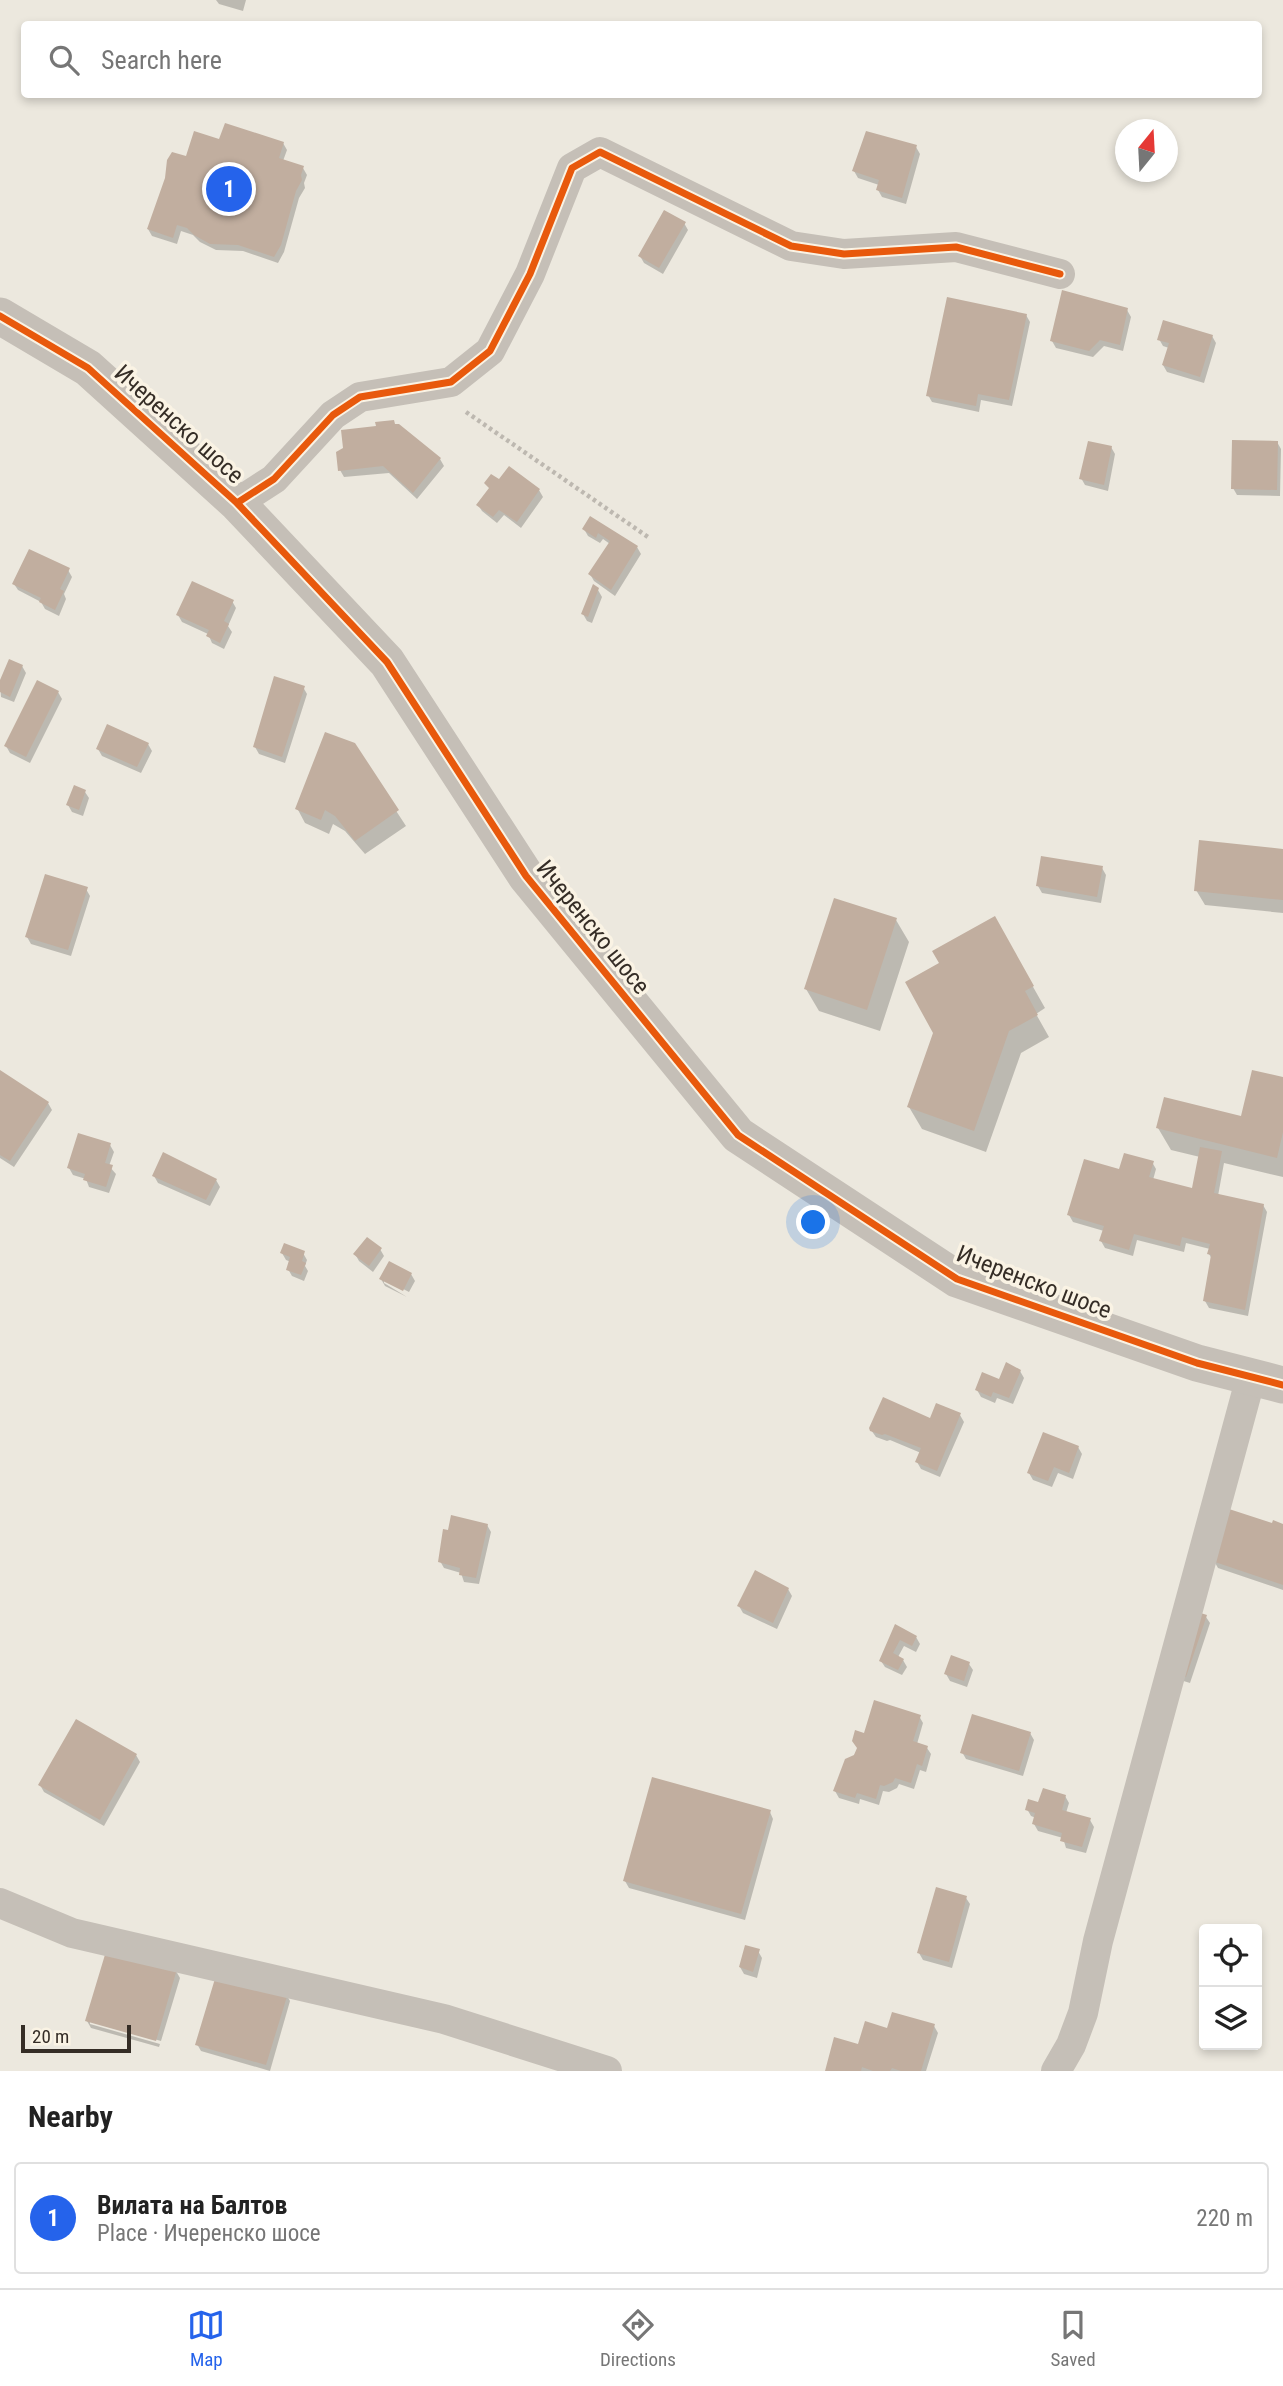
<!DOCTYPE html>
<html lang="en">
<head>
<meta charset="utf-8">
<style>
  :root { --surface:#fff; --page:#f2f2f2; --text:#222; --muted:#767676; --line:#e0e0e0; --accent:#2563eb }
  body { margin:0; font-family:"Roboto Condensed",sans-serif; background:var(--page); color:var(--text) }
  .controls { position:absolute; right:21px; bottom:21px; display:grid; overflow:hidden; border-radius:7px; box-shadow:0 4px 10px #0003 }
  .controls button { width:63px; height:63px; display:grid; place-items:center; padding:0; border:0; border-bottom:2px solid var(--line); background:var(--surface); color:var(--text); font:35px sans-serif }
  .compass { position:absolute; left:1115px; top:119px; width:63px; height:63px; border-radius:50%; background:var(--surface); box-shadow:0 4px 10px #0003; rotate:18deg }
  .scale { position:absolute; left:21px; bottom:18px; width:110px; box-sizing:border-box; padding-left:7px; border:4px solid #352d26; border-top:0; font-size:19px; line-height:24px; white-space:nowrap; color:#352d26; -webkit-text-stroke:5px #faf3e4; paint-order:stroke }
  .you { position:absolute; left:814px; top:1223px; width:24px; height:24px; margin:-18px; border:5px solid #fff; border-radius:50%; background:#1a73e8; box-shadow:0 0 0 10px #1a73e833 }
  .badge { display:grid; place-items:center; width:46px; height:46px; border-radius:50%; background:var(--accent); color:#fff; font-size:23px; font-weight:700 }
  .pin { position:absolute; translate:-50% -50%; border:4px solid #fff; box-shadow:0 2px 7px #0006 }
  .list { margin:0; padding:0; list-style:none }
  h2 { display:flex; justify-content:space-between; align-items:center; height:91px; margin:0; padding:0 28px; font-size:30px }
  h2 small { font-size:23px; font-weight:400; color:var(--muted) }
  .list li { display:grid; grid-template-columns:46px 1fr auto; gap:21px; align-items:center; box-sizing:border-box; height:112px; margin:0 14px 14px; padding:0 14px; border:2px solid var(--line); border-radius:7px }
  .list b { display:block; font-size:26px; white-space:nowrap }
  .list p { margin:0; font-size:23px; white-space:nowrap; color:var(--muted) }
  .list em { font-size:23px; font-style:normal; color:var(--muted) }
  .icon { flex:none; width:38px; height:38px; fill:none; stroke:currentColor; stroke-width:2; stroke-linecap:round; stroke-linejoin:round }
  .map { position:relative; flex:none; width:1283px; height:2071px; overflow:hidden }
  .search { position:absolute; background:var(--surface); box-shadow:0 4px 10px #0003; left:21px; right:21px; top:21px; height:77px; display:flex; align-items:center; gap:18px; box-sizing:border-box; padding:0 24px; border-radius:7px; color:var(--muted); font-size:26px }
  .sheet { height:217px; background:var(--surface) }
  nav { display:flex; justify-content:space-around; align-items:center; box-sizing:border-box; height:98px; border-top:2px solid var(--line); background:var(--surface); font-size:19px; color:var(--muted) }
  nav a { display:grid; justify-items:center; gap:4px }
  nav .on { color:var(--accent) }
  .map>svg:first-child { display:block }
  .shadow { fill:#0003 }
  .building { fill:#c1ae9f }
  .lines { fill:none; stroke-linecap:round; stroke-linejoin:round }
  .path { stroke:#bdb8b0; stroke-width:4.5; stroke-dasharray:3.5 3.5; stroke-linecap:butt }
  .minor { stroke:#c5bfb7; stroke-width:30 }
  .tertiary { stroke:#c5bfb7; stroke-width:37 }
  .cycleway-casing { stroke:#faf3e4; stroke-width:11 }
  .cycleway { stroke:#e8590c; stroke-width:7 }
  .labels { text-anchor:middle; stroke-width:7; stroke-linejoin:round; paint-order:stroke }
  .street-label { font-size:24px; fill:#352d26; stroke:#faf3e4 }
</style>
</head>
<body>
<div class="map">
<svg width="1283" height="2071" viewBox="0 0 1283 2071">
  <rect width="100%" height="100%" fill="#ece8de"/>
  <path class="shadow" d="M 216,0 L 246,0 L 243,11 L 219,4 Z
    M 220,142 L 283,143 L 287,150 L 283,161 L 303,168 L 307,175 L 304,183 L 305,188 L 299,198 L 284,252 L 278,263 L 243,251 L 216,250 L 200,242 L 193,235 L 181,231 L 177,244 L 152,236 L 148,229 L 187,159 Z
    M 916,147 L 920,154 L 906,204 L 882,197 L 878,190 L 879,185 L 858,178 L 854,171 Z
    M 684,223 L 688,230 L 663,274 L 644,263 L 640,256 Z
    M 1127,310 L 1131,317 L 1123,351 L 1104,346 L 1093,357 L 1056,348 L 1052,341 Z
    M 1026,315 L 1030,322 L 1012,406 L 981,400 L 979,412 L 932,402 L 928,395 Z
    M 1212,336 L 1216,343 L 1204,383 L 1167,372 L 1163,365 L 1169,348 L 1163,346 L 1159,339 Z
    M 396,425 L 440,459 L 444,466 L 417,499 L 389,473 L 344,477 L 340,470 L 345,449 Z
    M 1277,442 L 1281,449 L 1280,496 L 1237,495 L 1233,488 Z
    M 1111,447 L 1115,454 L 1108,491 L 1085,485 L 1081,478 Z
    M 499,482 L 539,490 L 543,497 L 521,528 L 504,515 L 497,523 L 482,511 L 478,505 Z
    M 590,518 L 637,547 L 641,554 L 615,596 L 594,581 L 590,574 L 610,544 L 603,539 L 600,543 L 588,536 L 584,529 Z
    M 68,570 L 72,577 L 64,594 L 66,599 L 59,616 L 45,609 L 41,602 L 18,590 L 14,584 Z
    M 598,590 L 602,597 L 592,623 L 587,621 L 583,614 Z
    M 232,601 L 236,608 L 228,626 L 232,632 L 224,649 L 212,643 L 208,634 L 182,622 L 178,615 Z
    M 22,666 L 26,673 L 14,702 L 1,697 L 0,684 Z
    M 303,687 L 307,694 L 285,763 L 259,754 L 255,747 Z
    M 58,692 L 62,699 L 30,763 L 10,753 L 6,746 Z
    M 148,744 L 152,751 L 141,773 L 102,756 L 98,749 Z
    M 353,745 L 406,826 L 365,854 L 345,831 L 333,824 L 329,834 L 305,823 L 297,808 Z
    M 85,792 L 89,798 L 83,816 L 72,812 L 68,805 Z
    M 1283,851 L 1283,913 L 1205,905 L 1196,890 Z
    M 1102,868 L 1106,875 L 1101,903 L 1042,893 L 1038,886 Z
    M 86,889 L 90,896 L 71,956 L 31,944 L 27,937 Z
    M 994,918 L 1045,1008 L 1036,1014 L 1049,1037 L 1021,1053 L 986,1152 L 922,1129 L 909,1107 L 935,1033 L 941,964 Z
    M 896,920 L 909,942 L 880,1031 L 819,1011 L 806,989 Z
    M 0,1072 L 48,1103 L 52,1110 L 14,1167 L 0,1158 Z
    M 1283,1079 L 1283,1177 L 1224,1163 L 1218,1196 L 1263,1205 L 1267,1212 L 1248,1316 L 1209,1308 L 1205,1301 L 1212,1259 L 1209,1254 L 1210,1249 L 1186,1243 L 1184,1252 L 1137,1240 L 1133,1256 L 1105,1248 L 1101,1241 L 1104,1231 L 1073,1222 L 1069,1215 L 1121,1171 L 1152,1162 L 1156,1169 L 1153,1180 L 1193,1191 L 1200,1157 L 1171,1150 L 1158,1128 L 1242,1118 Z
    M 110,1145 L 114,1152 L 109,1166 L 116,1174 L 109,1193 L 89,1187 L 86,1179 L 73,1175 L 69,1168 Z
    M 154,1176 L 216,1180 L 220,1187 L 210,1206 L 158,1183 Z
    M 380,1249 L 384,1256 L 373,1272 L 359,1261 L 355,1254 Z
    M 282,1253 L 303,1253 L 307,1260 L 305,1266 L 308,1271 L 304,1281 L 292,1276 L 288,1269 L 291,1262 L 286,1260 Z
    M 411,1274 L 415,1281 L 409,1292 L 384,1279 L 384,1283 L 407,1297 L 385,1286 L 381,1279 Z
    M 1020,1371 L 1024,1378 L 1013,1404 L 997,1398 L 995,1403 L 981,1397 L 977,1390 Z
    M 960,1415 L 964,1422 L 940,1477 L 921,1469 L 917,1462 L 921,1453 L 890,1440 L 887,1441 L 876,1437 L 871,1430 Z
    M 1078,1447 L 1082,1454 L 1073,1479 L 1058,1473 L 1052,1487 L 1033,1480 L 1029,1473 Z
    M 487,1525 L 491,1532 L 479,1584 L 464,1582 L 461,1573 L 444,1568 L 440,1561 Z
    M 1273,1526 L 1283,1526 L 1283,1590 L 1218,1568 L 1214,1561 Z
    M 788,1589 L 792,1596 L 777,1629 L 743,1613 L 739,1606 Z
    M 1206,1617 L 1210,1623 L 1190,1683 L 1177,1679 Z
    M 896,1627 L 916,1637 L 920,1644 L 916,1652 L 904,1646 L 898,1657 L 903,1660 L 907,1667 L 902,1675 L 885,1667 L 881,1661 Z
    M 969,1664 L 973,1670 L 967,1687 L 950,1681 L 946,1674 Z
    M 919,1716 L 923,1723 L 917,1744 L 927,1748 L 931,1754 L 926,1772 L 920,1770 L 914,1789 L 899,1784 L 897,1788 L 889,1792 L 883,1791 L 879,1805 L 860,1799 L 859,1804 L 839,1798 L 835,1791 L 865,1735 Z
    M 1030,1733 L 1034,1740 L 1023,1776 L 966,1759 L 962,1752 Z
    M 136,1755 L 140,1762 L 104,1826 L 44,1792 L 40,1785 Z
    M 1065,1796 L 1069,1803 L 1066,1813 L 1090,1820 L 1094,1827 L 1086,1853 L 1066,1848 L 1063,1838 L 1038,1831 L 1034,1824 L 1036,1818 L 1031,1816 L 1027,1809 Z
    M 770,1812 L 773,1819 L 745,1920 L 629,1888 L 625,1881 Z
    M 966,1898 L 970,1904 L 952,1968 L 923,1960 L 919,1953 Z
    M 758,1951 L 762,1958 L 757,1978 L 744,1974 L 740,1967 Z
    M 176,1971 L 180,1978 L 161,2041 L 90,2021 L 90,2024 L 160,2044 L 159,2047 L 91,2028 L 87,2021 Z
    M 286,1994 L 290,2001 L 270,2071 L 201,2051 L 197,2044 Z
    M 934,2026 L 938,2033 L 926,2071 L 827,2071 L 859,2046 L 888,2030 Z"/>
  <path class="building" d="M 225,123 L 284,142 L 279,158 L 304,166 L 301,175 L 302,180 L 296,191 L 281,245 L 274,257 L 238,245 L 210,244 L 194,235 L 187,228 L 177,225 L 173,238 L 147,229 L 165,178 L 167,160 L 172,152 L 186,156 L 194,131 L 219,139 Z
    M 866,131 L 917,145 L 902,198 L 876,190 L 879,180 L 852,171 Z
    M 664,210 L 686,222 L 659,268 L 638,256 Z
    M 1062,290 L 1128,308 L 1120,345 L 1100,340 L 1089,351 L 1050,341 Z
    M 947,297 L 1027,314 L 1009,400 L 978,394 L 976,406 L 926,396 Z
    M 1163,320 L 1213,335 L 1200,377 L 1162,365 L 1169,343 L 1157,340 Z
    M 394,420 L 395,424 L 399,424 L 441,458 L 413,493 L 383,466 L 338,471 L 336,452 L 343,448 L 341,430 L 376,426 L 375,422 Z
    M 1232,440 L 1278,441 L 1277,490 L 1231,489 Z
    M 1088,441 L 1112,446 L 1104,485 L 1079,479 Z
    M 509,466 L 540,489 L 517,522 L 499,510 L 493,517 L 476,505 L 489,488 L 484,483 L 491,474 L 499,479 Z
    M 590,516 L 638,546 L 611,590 L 588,574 L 610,541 L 598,533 L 596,538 L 582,529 Z
    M 29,549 L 70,568 L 60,589 L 64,591 L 55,610 L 39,602 L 41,598 L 12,584 Z
    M 192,581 L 234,600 L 224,621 L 229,624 L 220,643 L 206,636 L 209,630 L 176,615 Z
    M 593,584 L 599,588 L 588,617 L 581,614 Z
    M 9,659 L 23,665 L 10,697 L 0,692 L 0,680 Z
    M 274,676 L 305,686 L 282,757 L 253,747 Z
    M 37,680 L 59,691 L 26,757 L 4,746 Z
    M 107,724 L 149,743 L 137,767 L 96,749 Z
    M 325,732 L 355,743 L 399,810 L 355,841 L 335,816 L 325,810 L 321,820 L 295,809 Z
    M 74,785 L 86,790 L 79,810 L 66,805 Z
    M 1199,840 L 1283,849 L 1283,900 L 1194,891 Z
    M 1041,856 L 1103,866 L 1097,897 L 1036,886 Z
    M 45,874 L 88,887 L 68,950 L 25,937 Z
    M 834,898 L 897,918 L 867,1010 L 804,989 Z
    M 995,916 L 1034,986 L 1025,991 L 1038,1015 L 1009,1031 L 974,1131 L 907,1107 L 933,1033 L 905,982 L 939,963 L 932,951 Z
    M 0,1070 L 49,1102 L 10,1161 L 0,1155 Z
    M 1252,1070 L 1283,1077 L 1283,1132 L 1277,1158 L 1156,1128 L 1164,1097 L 1241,1116 Z
    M 78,1133 L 111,1143 L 105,1163 L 113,1165 L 106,1187 L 83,1180 L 85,1174 L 67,1168 Z
    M 1200,1147 L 1222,1151 L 1214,1193 L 1264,1204 L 1245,1310 L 1203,1301 L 1211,1255 L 1207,1254 L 1210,1244 L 1182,1237 L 1180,1246 L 1134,1234 L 1129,1250 L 1099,1241 L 1104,1226 L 1067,1215 L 1084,1159 L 1119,1169 L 1124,1153 L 1154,1161 L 1149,1177 L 1192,1188 Z
    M 163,1152 L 217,1179 L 206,1200 L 152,1176 Z
    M 367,1237 L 382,1248 L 369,1266 L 353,1254 Z
    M 284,1243 L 305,1251 L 302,1261 L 306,1263 L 301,1275 L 286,1270 L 290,1257 L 280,1253 Z
    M 389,1261 L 412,1273 L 403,1291 L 379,1279 Z
    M 1006,1362 L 1021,1370 L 1009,1398 L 993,1392 L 991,1397 L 975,1390 L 982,1372 L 999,1379 Z
    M 883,1397 L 930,1418 L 936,1403 L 961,1413 L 937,1471 L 915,1462 L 921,1448 L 885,1434 L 882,1435 L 870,1431 L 869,1428 Z
    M 1043,1432 L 1079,1446 L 1069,1473 L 1054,1467 L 1048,1481 L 1027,1473 Z
    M 1229,1509 L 1272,1523 L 1273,1520 L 1283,1524 L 1283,1585 L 1212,1561 Z
    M 451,1515 L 488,1524 L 476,1578 L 459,1575 L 460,1568 L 438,1562 L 443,1529 L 448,1530 Z
    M 755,1570 L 789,1588 L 773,1623 L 737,1606 Z
    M 1191,1610 L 1207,1615 L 1186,1677 L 1171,1672 Z
    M 895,1624 L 917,1636 L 912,1646 L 900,1640 L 893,1653 L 904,1659 L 898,1670 L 879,1661 Z
    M 951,1655 L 970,1662 L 964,1681 L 944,1674 Z
    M 874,1700 L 921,1715 L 913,1741 L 928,1746 L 922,1766 L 917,1764 L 911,1783 L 895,1778 L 893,1782 L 884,1786 L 880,1785 L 876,1799 L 857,1793 L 855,1798 L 833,1791 L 845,1759 L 854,1755 L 857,1748 L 852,1741 L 855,1730 L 864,1733 Z
    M 972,1714 L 1031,1732 L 1019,1771 L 960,1753 Z
    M 76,1719 L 137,1754 L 100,1820 L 38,1785 Z
    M 652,1777 L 771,1810 L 741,1914 L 623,1881 Z
    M 1043,1788 L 1066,1795 L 1062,1810 L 1091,1818 L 1082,1847 L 1060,1841 L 1062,1833 L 1032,1824 L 1035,1813 L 1025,1810 L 1028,1799 L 1038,1802 Z
    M 936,1887 L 967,1896 L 949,1962 L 917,1953 Z
    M 745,1945 L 760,1949 L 753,1972 L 739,1967 Z
    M 107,1948 L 177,1969 L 156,2041 L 85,2021 Z
    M 217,1972 L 288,1993 L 266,2065 L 195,2045 Z
    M 892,2012 L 935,2024 L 921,2071 L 901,2071 L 892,2068 L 890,2071 L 873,2071 L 862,2067 L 861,2071 L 825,2071 L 834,2037 L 858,2044 L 865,2021 L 887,2028 Z"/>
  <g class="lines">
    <path class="path" d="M 466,412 L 648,537"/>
    <path class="minor" d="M 237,503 L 274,479 L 333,415 L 360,397 L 451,382 L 490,351 L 530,274 L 572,168 L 600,152 L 791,246 L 844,254 L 956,247 L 1060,274
      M 0,1903 L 72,1933 L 444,2019 L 607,2071
      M 1056,2071 L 1071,2045 L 1083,2013 L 1098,1941 L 1251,1377"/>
    <path class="tertiary" d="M 0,316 L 88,368 L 237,503 L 387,662 L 526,876 L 738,1135 L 957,1279 L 1197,1363 L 1283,1385"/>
    <g class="cycleway-casing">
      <path id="cycleway" d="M 0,316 L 88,368 L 237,503 L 387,662 L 526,876 L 738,1135 L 957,1279 L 1197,1363 L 1283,1385
        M 237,503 L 274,479 L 333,415 L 360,397 L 451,382 L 490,351 L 530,274 L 572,168 L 600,152 L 791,246 L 844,254 L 956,247 L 1060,274"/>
    </g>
    <use href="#cycleway" class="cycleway"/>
  </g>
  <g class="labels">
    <g class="street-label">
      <text transform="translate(179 424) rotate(42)" y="8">Ичеренско шосе</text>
      <text transform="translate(593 927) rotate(51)" y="8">Ичеренско шосе</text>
      <text transform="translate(1034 1282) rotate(21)" y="8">Ичеренско шосе</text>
    </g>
  </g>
</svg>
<div class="controls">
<button><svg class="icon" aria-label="locate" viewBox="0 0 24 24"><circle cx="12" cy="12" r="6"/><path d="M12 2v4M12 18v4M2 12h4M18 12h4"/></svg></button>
<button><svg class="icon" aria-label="layers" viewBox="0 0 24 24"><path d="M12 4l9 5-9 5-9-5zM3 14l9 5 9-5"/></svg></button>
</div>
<svg class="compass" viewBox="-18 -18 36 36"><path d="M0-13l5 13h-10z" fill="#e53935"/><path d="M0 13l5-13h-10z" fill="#767676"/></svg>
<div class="scale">20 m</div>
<div class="you"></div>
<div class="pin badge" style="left:229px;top:189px">1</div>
<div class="search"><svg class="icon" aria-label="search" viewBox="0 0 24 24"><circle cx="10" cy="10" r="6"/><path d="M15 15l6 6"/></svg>Search here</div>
</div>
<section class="sheet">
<h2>Nearby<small></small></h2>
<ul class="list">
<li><span class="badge">1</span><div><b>Вилата на Балтов</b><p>Place · Ичеренско шосе</p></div><em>220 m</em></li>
</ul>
</section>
<nav>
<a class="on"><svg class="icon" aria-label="map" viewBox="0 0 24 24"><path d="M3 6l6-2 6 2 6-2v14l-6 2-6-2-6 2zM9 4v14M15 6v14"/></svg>Map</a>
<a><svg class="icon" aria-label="directions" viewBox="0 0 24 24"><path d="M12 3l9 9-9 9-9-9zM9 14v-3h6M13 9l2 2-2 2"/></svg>Directions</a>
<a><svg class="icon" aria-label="saved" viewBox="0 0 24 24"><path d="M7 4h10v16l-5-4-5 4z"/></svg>Saved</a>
</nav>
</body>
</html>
